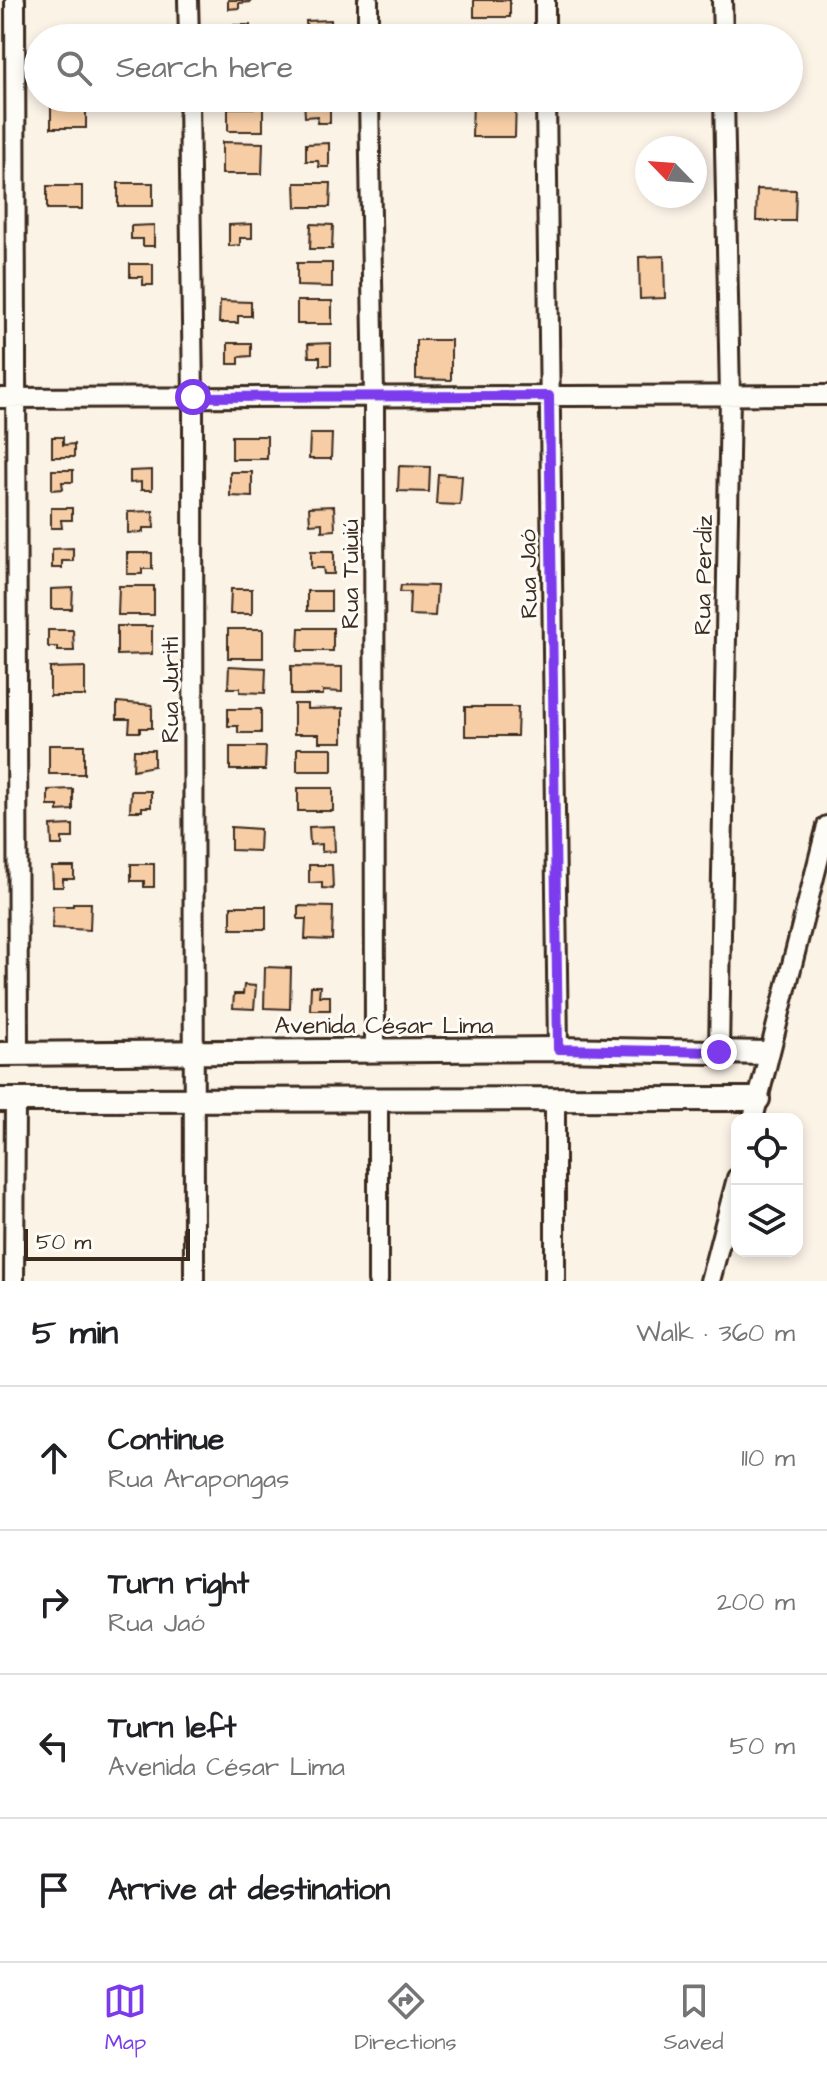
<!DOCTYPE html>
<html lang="en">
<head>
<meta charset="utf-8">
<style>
  :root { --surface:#fff; --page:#f6f6f6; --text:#202124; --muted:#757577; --line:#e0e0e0; --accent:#7c3aed }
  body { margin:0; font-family:"Architects Daughter",sans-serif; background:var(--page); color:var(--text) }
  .controls { position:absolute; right:24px; bottom:24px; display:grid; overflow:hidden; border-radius:16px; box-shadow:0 4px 12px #0003 }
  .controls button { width:72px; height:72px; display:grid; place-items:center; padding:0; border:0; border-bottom:2px solid var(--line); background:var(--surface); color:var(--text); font:40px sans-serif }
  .compass { position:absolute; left:635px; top:136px; width:72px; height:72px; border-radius:50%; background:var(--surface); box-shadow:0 4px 12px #0003; rotate:295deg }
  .scale { position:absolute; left:24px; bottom:20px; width:166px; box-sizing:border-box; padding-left:8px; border:4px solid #3b2a1e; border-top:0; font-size:22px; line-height:28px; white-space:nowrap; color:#3b2a1e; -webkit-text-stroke:6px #fdfcf7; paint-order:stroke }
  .stop { position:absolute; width:24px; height:24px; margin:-18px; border:6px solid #7c3aed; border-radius:50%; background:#fff }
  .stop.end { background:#7c3aed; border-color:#fff; box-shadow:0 2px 8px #0008 }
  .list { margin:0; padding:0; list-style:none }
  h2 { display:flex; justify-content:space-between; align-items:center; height:104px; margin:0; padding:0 32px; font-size:34px }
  h2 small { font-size:26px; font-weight:400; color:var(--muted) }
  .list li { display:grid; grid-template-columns:52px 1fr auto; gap:24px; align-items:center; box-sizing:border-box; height:144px; padding:0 32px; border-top:2px solid var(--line) }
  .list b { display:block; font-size:30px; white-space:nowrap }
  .list p { margin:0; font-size:26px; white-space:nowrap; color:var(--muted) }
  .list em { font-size:26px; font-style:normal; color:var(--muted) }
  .icon { flex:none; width:44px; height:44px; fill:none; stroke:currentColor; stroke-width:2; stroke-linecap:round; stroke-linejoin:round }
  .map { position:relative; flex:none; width:827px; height:1281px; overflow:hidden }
  .search { position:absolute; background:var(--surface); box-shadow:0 4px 12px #0003; left:24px; right:24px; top:24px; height:88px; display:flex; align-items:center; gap:20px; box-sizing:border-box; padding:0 28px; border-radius:44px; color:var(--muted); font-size:30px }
  .sheet { height:680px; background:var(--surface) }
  nav { display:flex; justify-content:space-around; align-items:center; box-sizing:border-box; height:112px; border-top:2px solid var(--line); background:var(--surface); font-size:22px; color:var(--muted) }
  nav a { display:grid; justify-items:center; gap:4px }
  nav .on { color:var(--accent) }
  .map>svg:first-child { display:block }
  .building { fill:#f6cda5; stroke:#3b2a1e; stroke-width:2 }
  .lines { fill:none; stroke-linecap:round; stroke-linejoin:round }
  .minor-casing { stroke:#3b2a1e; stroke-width:24 }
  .tertiary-casing { stroke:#3b2a1e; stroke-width:28 }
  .minor { stroke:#fdfcf7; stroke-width:18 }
  .tertiary { stroke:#fdfcf7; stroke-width:22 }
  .route { stroke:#7c3aed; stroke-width:10 }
  .labels { text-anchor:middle; stroke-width:6; stroke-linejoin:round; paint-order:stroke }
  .street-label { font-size:24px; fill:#3b2a1e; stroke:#fdfcf7 }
</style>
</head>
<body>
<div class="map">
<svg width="827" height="1281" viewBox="0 0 827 1281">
  <rect width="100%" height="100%" fill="#fcf3e7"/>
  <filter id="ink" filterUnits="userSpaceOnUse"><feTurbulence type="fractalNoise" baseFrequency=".0125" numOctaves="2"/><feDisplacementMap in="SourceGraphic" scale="16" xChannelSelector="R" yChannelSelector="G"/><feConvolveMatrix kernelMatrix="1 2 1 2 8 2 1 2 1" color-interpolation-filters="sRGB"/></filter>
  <g filter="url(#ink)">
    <path class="building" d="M 228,0 L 251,0 L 251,2 L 239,3 L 239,8 L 228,9 Z
      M 474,0 L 510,0 L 510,17 L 474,17 Z
      M 331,20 L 332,38 L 307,38 L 306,21 Z
      M 228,25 L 250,25 L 251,38 L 228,38 Z
      M 49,27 L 84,27 L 84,38 L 49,38 Z
      M 133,29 L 154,29 L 154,38 L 133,38 Z
      M 330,98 L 330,123 L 317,123 L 318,116 L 305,117 L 304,99 Z
      M 473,99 L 516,99 L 515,137 L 472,137 Z
      M 51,105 L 86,105 L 86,128 L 51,128 Z
      M 228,108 L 263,108 L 263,131 L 228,131 Z
      M 222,142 L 263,143 L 262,174 L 222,174 Z
      M 329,143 L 329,167 L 319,167 L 318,161 L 306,161 L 306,144 Z
      M 118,183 L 153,183 L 153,206 L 118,206 Z
      M 295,183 L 331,183 L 330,207 L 296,207 Z
      M 47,186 L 82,186 L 82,209 L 47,209 Z
      M 757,189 L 796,190 L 795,221 L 756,221 Z
      M 252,224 L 252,238 L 240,238 L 240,245 L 229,246 L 229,225 Z
      M 311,224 L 333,225 L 332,249 L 310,249 Z
      M 154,225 L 154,246 L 143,246 L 143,239 L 131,239 L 131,226 Z
      M 664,256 L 665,298 L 640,299 L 639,257 Z
      M 297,263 L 332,263 L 332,287 L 297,286 Z
      M 130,264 L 153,264 L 153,285 L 143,285 L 143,277 L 130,277 Z
      M 220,301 L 251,302 L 251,316 L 238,316 L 238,323 L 219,323 Z
      M 297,301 L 332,301 L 332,324 L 297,324 Z
      M 416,340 L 451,340 L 451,380 L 416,379 Z
      M 228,343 L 251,343 L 251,356 L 239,357 L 239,364 L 228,364 Z
      M 331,343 L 331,365 L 320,365 L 320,357 L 309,357 L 308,344 Z
      M 310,434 L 332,434 L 331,459 L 309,459 Z
      M 232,436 L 267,436 L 267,459 L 232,459 Z
      M 52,437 L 63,437 L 63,445 L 74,444 L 74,457 L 52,457 Z
      M 399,466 L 430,467 L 429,492 L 398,491 Z
      M 52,470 L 73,470 L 73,482 L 62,482 L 63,489 L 52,490 Z
      M 152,470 L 152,490 L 141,490 L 141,482 L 130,483 L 130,471 Z
      M 230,472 L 252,472 L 252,497 L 230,496 Z
      M 438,474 L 462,476 L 460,505 L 436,504 Z
      M 334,506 L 335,530 L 322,531 L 322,523 L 310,524 L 309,507 Z
      M 51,508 L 72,508 L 72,520 L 61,520 L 62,528 L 51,528 Z
      M 153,511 L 154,528 L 143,528 L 143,532 L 128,533 L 128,512 Z
      M 73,548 L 73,561 L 62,561 L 62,568 L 52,568 L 52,549 Z
      M 311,551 L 334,551 L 334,574 L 324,574 L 323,568 L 311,568 Z
      M 127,553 L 152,553 L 152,569 L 142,569 L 142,574 L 127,574 Z
      M 401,585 L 437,586 L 435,616 L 409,615 L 410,592 L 400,592 Z
      M 119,586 L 154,586 L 154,615 L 118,615 Z
      M 73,588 L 72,609 L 51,609 L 51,589 Z
      M 231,589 L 252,589 L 252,614 L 230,614 Z
      M 307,591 L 331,591 L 331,611 L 307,611 Z
      M 117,626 L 152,626 L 152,654 L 117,655 Z
      M 299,628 L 333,628 L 333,651 L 298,651 Z
      M 228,629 L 263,629 L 263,658 L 228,658 Z
      M 48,630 L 73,630 L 74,651 L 58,651 L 58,647 L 48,647 Z
      M 229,666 L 266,668 L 265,693 L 240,692 L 240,688 L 228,688 Z
      M 291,666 L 342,667 L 342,692 L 323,691 L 323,695 L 291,695 Z
      M 85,667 L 85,696 L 50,696 L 50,668 Z
      M 117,702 L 152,705 L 152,728 L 140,728 L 140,732 L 129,732 L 130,719 L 117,719 Z
      M 294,704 L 307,704 L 307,709 L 343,708 L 343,742 L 319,742 L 319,734 L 294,734 Z
      M 465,707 L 518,707 L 517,736 L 465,736 Z
      M 228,709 L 261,709 L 261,733 L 238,733 L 238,726 L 228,726 Z
      M 49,745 L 84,745 L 84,774 L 49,774 Z
      M 230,747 L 266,747 L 265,770 L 230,770 Z
      M 297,748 L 332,748 L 332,771 L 297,771 Z
      M 134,750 L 154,750 L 154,766 L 133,770 Z
      M 298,788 L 333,788 L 333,811 L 298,811 Z
      M 73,789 L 73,810 L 58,811 L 58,806 L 48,806 L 48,790 Z
      M 131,791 L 151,791 L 151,807 L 142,807 L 142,811 L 130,811 Z
      M 73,825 L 73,838 L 62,838 L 62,845 L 52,845 L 51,826 Z
      M 334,826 L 335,851 L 322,852 L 322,844 L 310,845 L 309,827 Z
      M 231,827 L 260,829 L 259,851 L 231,850 Z
      M 131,864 L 154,864 L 154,887 L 144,887 L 144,881 L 131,881 Z
      M 309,865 L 332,865 L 333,889 L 322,888 L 322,882 L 309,883 Z
      M 52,867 L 74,867 L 74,879 L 63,879 L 63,887 L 53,887 Z
      M 73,903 L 91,903 L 90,930 L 52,928 L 53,906 L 73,906 Z
      M 231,906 L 266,906 L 266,929 L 231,929 Z
      M 298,906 L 333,907 L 332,940 L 305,939 L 306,919 L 298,919 Z
      M 265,967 L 291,968 L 290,1009 L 264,1008 Z
      M 244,985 L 256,986 L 254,1009 L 233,1008 L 234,994 L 243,994 Z
      M 311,986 L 320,986 L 319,996 L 330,996 L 330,1010 L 310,1010 Z"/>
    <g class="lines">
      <g class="minor-casing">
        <path id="minor" d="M 15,0 L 18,1054
          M 188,0 L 189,38
          M 368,0 L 368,38
          M 545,0 L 545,38
          M 722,0 L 723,38
          M 189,98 L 193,397 L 194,1281
          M 369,98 L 374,397 L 375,1051
          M 546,98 L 558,1049
          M 0,398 L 827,395
          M 719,1052 L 730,396 L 724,98
          M 555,1098 L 555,1281
          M 753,1119 L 827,826
          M 14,1281 L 15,1100
          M 378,1281 L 378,1099
          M 710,1281 L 737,1178"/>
      </g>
      <g class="tertiary-casing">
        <path id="tertiary" d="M 0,1054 L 558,1049 L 767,1053
          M 0,1100 L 758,1099"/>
      </g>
      <use href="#minor" class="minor"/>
      <use href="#tertiary" class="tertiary"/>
    </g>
  </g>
  <g class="lines" filter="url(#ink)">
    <path class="route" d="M 193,397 L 549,396 L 558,1049 L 719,1052"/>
  </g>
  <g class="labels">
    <g class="street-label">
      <text transform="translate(350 574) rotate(-90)" y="8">Rua Tuiuiú</text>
      <text transform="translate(528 574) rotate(-91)" y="8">Rua Jaó</text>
      <text transform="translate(703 575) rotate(-89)" y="8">Rua Perdiz</text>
      <text transform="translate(170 690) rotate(-90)" y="8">Rua Juriti</text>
      <text x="384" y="1033">Avenida César Lima</text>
    </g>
  </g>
</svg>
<div class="controls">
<button><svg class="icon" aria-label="locate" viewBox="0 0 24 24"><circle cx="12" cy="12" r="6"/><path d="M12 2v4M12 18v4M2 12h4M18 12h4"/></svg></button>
<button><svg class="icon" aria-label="layers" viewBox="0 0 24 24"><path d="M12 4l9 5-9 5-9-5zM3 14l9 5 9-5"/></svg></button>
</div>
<svg class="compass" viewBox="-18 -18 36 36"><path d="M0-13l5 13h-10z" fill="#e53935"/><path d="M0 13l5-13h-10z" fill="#757577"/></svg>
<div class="scale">50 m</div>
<div class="stop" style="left:193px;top:397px"></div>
<div class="stop end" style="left:719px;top:1052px"></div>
<div class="search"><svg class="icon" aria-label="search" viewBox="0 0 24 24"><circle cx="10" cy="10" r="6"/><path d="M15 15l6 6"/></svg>Search here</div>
</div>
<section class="sheet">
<h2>5 min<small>Walk · 360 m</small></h2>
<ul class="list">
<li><svg class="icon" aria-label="ahead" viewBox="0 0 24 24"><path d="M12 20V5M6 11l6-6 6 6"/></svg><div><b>Continue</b><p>Rua Arapongas</p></div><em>110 m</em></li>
<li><svg class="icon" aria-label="right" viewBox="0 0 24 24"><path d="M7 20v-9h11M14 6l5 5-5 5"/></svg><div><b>Turn right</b><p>Rua Jaó</p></div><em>200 m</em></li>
<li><svg class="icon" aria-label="left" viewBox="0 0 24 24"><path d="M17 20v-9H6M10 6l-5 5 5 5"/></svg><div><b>Turn left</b><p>Avenida César Lima</p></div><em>50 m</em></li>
<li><svg class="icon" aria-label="arrive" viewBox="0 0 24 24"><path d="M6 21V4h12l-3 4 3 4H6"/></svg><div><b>Arrive at destination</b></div></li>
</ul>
</section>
<nav>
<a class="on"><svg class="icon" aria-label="map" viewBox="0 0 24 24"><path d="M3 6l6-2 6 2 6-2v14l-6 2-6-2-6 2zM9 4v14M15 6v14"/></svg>Map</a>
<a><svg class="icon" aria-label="directions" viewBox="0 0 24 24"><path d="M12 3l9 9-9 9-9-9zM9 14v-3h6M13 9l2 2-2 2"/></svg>Directions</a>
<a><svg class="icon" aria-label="saved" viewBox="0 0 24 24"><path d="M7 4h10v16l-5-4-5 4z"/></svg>Saved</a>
</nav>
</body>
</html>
